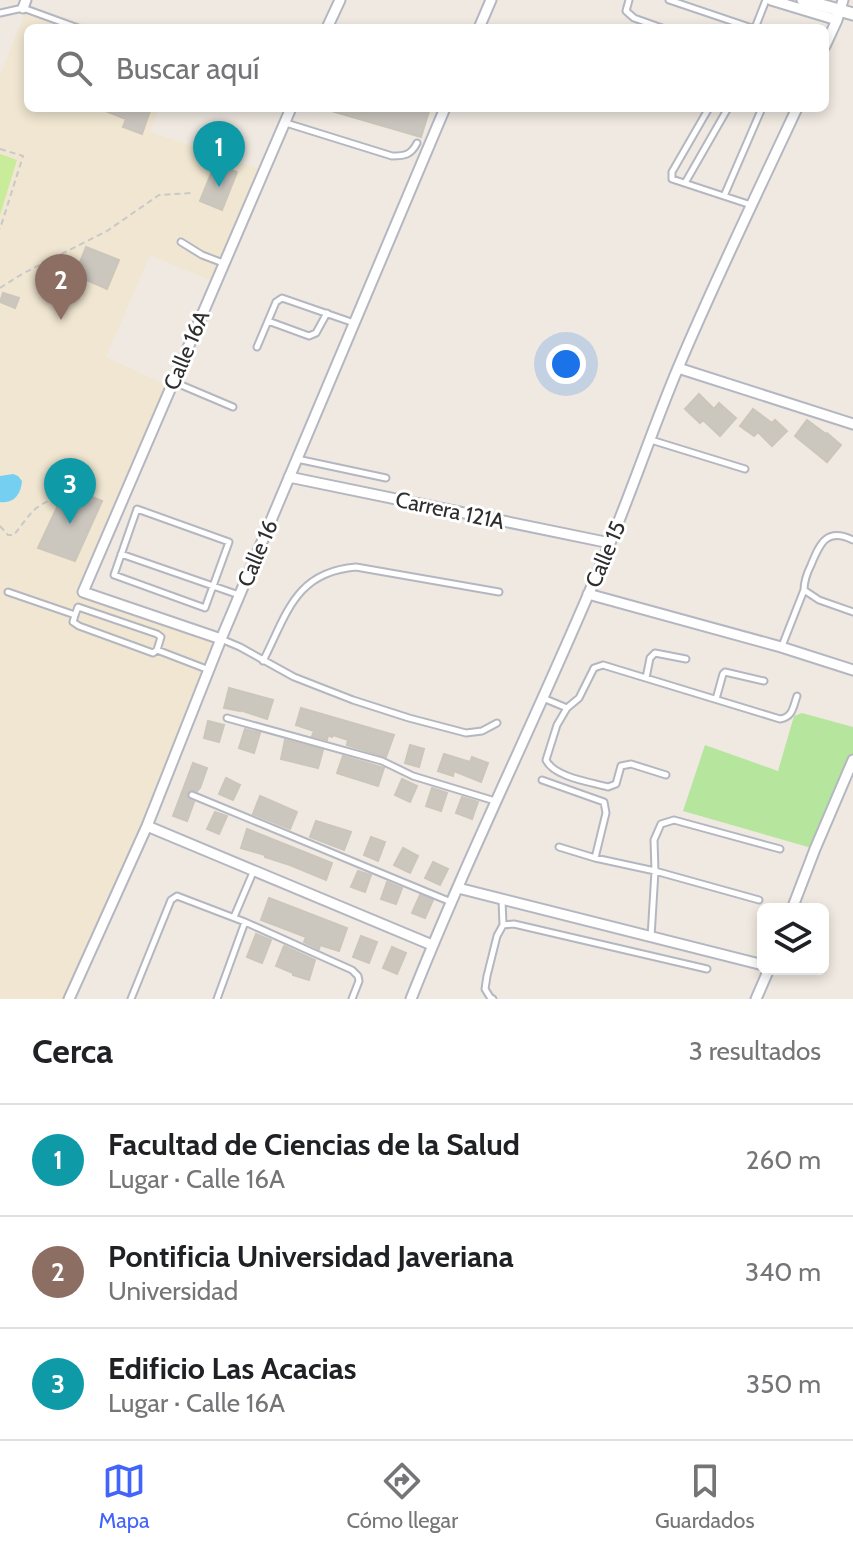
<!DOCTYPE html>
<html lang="es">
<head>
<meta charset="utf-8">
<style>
  :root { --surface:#fff; --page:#f6f6f6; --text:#202124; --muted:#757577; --line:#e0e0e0; --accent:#4264fb }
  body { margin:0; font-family:Cabin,sans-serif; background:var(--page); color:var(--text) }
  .controls { position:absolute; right:24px; bottom:24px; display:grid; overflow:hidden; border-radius:12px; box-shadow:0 4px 12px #0003 }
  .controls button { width:72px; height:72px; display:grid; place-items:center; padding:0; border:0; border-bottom:2px solid var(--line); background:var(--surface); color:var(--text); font:40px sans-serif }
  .you { position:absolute; left:566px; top:364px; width:28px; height:28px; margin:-20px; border:6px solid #fff; border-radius:50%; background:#1a73e8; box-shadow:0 0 0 12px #1a73e833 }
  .badge { display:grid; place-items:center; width:52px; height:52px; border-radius:50%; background:var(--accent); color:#fff; font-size:26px; font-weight:700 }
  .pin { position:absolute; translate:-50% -66px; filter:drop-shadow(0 2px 4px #0008) }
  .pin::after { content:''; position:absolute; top:42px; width:28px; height:24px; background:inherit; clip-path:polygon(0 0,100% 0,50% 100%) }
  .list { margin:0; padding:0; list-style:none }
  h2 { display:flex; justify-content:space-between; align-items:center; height:104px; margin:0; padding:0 32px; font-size:34px }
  h2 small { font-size:26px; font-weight:400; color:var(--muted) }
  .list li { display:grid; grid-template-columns:52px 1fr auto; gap:24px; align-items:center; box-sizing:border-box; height:112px; padding:0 32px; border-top:2px solid var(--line) }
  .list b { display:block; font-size:30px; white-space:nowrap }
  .list p { margin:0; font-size:26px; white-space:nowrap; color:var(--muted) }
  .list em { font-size:26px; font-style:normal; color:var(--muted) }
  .icon { flex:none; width:44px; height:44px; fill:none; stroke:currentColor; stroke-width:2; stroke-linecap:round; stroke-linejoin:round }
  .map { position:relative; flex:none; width:853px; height:999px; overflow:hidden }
  .search { position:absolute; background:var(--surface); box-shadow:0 4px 12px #0003; left:24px; right:24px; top:24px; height:88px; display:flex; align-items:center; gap:20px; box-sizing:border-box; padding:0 28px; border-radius:12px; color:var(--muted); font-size:30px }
  .sheet { height:440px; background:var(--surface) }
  nav { display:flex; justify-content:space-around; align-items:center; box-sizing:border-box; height:112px; border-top:2px solid var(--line); background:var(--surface); font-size:22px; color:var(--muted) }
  nav a { display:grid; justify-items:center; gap:4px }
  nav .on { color:var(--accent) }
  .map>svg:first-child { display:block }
  .education { fill:#f0e6d1 }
  .green { fill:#b6e59e }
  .pitch { fill:#c9ec9a }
  .water { fill:#75cff0 }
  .building { fill:#cbc7bf; stroke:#cbc5ba; stroke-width:2 }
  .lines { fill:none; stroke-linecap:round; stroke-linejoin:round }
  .service-casing { stroke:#b4b7c1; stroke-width:9 }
  .minor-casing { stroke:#b4b7c1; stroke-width:13 }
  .tertiary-casing { stroke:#b4b7c1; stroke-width:15 }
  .path { stroke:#c9c9c9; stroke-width:2; stroke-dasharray:6 4; stroke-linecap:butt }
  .service { stroke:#fff; stroke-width:5 }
  .minor { stroke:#fff; stroke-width:9 }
  .tertiary { stroke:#fff; stroke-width:11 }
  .labels { text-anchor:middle; stroke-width:6; stroke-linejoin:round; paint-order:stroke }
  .street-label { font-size:22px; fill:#2e2e2e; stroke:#fff }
</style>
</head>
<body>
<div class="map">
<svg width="853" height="999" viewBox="0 0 853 999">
  <rect width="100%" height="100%" fill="#efe9e1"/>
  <path class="education" d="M 28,5 L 97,28 L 28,28 L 28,108 L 159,108 L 150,132 L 263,170 L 215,282 L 150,255 L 106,357 L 170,387 L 83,592 L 221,639 L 69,999 L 0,999 L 0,76 Z"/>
  <path class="green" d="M 802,713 L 853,727 L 853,760 L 815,849 L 683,811 L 705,745 L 778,771 L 794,716 Z"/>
  <path class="pitch" d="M 0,154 L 17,160 L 0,215 Z"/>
  <path class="water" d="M 13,474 L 18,476 L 22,481 C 21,494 14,504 0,502 L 0,476 Z"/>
  <path class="building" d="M 98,108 L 151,108 L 142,134 L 123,127 L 126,119 Z
    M 328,108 L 430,108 L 421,137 L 328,110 Z
    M 215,164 L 237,172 L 222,210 L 200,201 Z
    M 86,247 L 119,260 L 107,289 L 75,275 Z
    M 3,293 L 19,298 L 15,308 L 0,302 Z
    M 699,394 L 714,409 L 719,403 L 736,418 L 720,436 L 703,420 L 700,423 L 685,409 Z
    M 753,409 L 772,423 L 775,420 L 787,431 L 772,446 L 758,432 L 754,436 L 740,426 Z
    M 807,420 L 826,434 L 827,433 L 841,445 L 827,462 L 795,436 Z
    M 67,486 L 102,501 L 75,561 L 38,548 Z
    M 229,688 L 273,700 L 267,719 L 240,710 L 240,711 L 224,708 Z
    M 301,708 L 394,735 L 386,757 L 347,745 L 348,740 L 333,735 L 332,737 L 328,735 L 327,740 L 312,736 L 314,731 L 296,725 Z
    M 208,721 L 224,725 L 219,742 L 204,738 Z
    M 245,729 L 260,733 L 254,753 L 239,748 Z
    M 285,740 L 323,750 L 318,768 L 281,759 Z
    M 410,745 L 424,749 L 419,767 L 405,763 Z
    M 444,754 L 470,762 L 472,757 L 488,763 L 481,782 L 454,771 L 453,776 L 438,771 Z
    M 343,756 L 384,768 L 378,786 L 337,773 Z
    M 193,763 L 207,768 L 200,788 L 197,791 L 189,790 L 187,794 L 188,799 L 194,802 L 187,821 L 173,816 Z
    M 226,778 L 240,785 L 233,800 L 219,794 Z
    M 402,779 L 417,786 L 410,802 L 395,795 Z
    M 432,788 L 447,793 L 441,811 L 426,806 Z
    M 260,796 L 297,812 L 290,829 L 253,814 Z
    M 462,797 L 478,802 L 472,819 L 456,813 Z
    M 215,812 L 227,816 L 219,834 L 207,829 Z
    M 316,821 L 351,832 L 344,850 L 310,837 Z
    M 247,829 L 332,863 L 326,880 L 290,865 L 265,857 L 265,855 L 241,848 Z
    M 371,837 L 385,842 L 378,861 L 364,855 Z
    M 403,848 L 418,856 L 410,873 L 394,865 Z
    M 433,862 L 448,869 L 440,885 L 425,878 Z
    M 358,871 L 371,875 L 365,892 L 351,887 Z
    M 387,882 L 402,888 L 396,904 L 381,899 Z
    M 420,895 L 433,900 L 425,918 L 412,913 Z
    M 269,898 L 347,928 L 339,951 L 320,945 L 319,949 L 304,942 L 306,937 L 261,920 Z
    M 256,934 L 271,940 L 262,963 L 247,957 Z
    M 361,936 L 377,942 L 369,963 L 353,957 Z
    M 284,946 L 315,960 L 309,980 L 293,975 L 293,973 L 276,966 Z
    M 392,947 L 406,953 L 397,974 L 383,968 Z"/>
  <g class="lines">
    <g class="service-casing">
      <path id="service" d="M 629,0 L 626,11 L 634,18 L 662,28
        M 669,0 L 752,28
        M 0,13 L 23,8 L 78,28
        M 755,28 L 766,0
        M 709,108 L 672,172 L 672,179 L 751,205
        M 286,123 L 392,156 C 405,156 411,155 417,143
        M 685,183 L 728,108
        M 724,196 L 762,108
        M 181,242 L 202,255 L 223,263
        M 268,321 L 309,336 L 316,333 L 327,313
        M 257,347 L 276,302 L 282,298 L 354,323
        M 174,382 L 233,407
        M 651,440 L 745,469
        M 297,459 L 386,478
        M 137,509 L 229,542 L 205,608 L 114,575 Z
        M 121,554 L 239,595
        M 804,590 L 819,600 L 853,612
        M 8,592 L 75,615
        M 75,615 L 73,622 L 79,626 L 153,653 L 157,650 L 209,670
        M 75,615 L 78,607 L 157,634 L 161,637 L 157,650
        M 221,639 L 240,647 L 294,677 L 353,700 L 409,718 L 466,733 L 482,731 L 497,723
        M 782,646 L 804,590 C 804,580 807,573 811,565 C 820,543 827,527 853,540
        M 263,661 C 287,614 295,572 356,567 L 499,592
        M 646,678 L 650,658 L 655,653 L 686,659
        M 543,698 L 567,708
        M 716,699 L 723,674 L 725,672 L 764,681
        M 227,718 L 382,761 L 413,776 L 495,801
        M 666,775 L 631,764 L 621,766 L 616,784 L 608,787 C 590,782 554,777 546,760 L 557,725 L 567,708 L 579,698 L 594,668 L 603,665 L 780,719 C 793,717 793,707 797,696
        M 542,780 L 604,802 L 606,813 L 595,858
        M 192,795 L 451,902
        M 559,847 L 595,858 L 655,871 L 759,900
        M 234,917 L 254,870
        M 503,925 L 514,924 L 707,969
        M 651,937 L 655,871 L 654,840 L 661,824 L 674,820 L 780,849
        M 131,999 L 171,900 L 177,896 L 245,922 L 352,970 L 358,976 L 359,981 L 352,999
        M 217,999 L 245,922
        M 493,999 L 490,997 L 485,989 L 487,976 L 497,936 L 503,925 L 502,900"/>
    </g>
    <g class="minor-casing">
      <path id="minor" d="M 771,0 L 837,20
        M 23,8 L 26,0
        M 327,28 L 340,0
        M 479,28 L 491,0
        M 825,46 L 837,20 L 843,0
        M 678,368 L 853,424
        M 289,477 L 610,543
        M 588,594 L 781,647 L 853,670
        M 221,639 L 83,592 L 291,108
        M 147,826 L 432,945
        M 458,888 L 763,965
        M 792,909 L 815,849 L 853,760
        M 69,999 L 147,826 L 221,639 L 445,108
        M 411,999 C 472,845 547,697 610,543 C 634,485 654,425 678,368 C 715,280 757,194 797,108
        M 756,999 L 769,969"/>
    </g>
    <g class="tertiary-casing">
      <path id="tertiary" d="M 803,0 L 853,14"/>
    </g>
    <path class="path" d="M 0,149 L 23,156 L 0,229
      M 0,288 L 22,274 L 107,231 L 159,195 L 191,193
      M 0,526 L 8,535 L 14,535 C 26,520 36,501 56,500"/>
    <use href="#service" class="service"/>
    <use href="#minor" class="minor"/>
    <use href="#tertiary" class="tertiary"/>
  </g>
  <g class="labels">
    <g class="street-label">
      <text transform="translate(186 350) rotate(-67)" y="8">Calle 16A</text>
      <text transform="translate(450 510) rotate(12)" y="8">Carrera 121A</text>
      <text transform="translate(257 553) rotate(-67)" y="8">Calle 16</text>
      <text transform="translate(605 554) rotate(-67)" y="8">Calle 15</text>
    </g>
  </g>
</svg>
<div class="controls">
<button><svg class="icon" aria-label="layers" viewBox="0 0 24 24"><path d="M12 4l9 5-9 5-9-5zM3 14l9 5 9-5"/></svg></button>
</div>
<div class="you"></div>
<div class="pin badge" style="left:219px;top:187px;background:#0f9aa8">1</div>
<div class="pin badge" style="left:61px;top:320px;background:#8d6e63">2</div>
<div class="pin badge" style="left:70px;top:524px;background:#0f9aa8">3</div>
<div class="search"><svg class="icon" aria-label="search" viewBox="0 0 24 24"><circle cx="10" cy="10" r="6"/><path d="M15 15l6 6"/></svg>Buscar aquí</div>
</div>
<section class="sheet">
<h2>Cerca<small>3 resultados</small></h2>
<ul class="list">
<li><span class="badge" style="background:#0f9aa8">1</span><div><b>Facultad de Ciencias de la Salud</b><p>Lugar · Calle 16A</p></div><em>260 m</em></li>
<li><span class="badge" style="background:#8d6e63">2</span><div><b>Pontificia Universidad Javeriana</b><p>Universidad</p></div><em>340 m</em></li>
<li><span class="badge" style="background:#0f9aa8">3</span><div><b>Edificio Las Acacias</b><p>Lugar · Calle 16A</p></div><em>350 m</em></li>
</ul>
</section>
<nav>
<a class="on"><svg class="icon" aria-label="map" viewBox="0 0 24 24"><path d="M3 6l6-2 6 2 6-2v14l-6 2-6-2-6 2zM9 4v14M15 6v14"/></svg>Mapa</a>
<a><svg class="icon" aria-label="directions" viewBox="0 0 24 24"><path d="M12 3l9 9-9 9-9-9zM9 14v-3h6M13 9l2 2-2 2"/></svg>Cómo llegar</a>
<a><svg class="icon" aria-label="saved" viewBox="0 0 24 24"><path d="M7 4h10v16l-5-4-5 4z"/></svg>Guardados</a>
</nav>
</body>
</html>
